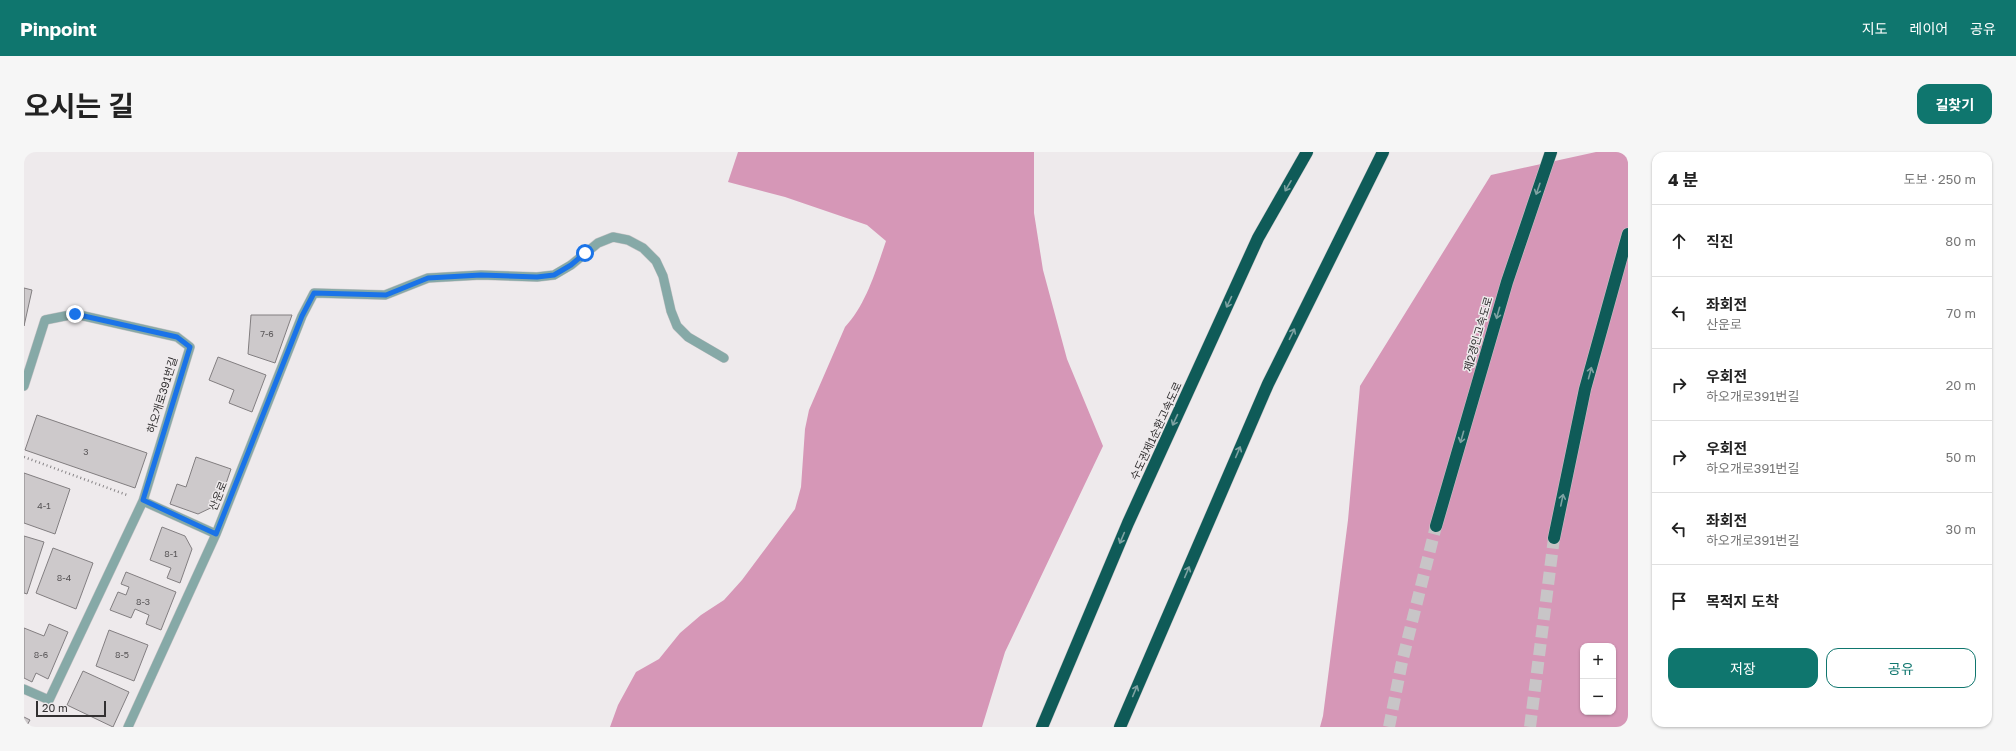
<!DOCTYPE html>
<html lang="ko">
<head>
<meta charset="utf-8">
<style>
  :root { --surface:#fff; --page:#f6f6f6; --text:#222; --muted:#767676; --line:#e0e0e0; --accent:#0f766e }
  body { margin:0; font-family:"Golos Text","Noto Sans KR",sans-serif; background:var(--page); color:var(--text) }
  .controls { position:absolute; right:12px; bottom:12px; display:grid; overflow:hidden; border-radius:8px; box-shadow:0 1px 3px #0004 }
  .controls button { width:36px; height:36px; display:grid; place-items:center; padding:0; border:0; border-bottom:1px solid var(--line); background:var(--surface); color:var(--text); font:20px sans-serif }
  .scale { position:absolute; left:12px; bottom:10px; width:70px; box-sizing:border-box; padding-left:4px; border:2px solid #323031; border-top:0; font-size:11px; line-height:14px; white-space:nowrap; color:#323031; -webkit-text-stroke:3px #eeeaec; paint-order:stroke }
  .stop { position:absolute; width:12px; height:12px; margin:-9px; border:3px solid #1a73e8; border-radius:50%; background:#fff }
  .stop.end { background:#1a73e8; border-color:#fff; box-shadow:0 1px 4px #0008 }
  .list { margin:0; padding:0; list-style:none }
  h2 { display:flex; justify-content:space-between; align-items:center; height:52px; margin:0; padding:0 16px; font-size:17px }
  h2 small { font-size:13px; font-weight:400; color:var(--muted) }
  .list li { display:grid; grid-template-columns:26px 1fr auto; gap:12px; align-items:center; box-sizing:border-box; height:72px; padding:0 16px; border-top:1px solid var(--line) }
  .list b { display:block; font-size:15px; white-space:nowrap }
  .list p { margin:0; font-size:13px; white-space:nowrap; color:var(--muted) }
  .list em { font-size:13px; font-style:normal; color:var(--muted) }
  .actions { display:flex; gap:8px; padding:12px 16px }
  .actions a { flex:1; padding:9px 0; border:1px solid var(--accent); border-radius:12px; text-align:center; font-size:14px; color:var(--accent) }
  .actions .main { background:var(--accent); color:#fff }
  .icon { flex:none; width:22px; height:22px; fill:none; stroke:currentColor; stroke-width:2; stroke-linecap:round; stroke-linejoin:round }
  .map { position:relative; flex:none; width:1604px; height:575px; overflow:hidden; border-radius:12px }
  header { display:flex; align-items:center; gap:24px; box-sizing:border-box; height:56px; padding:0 20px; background:var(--accent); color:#fff }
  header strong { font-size:19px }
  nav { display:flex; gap:22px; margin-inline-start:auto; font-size:14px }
  .intro { display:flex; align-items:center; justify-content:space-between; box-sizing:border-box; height:96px; padding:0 24px }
  h1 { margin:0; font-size:28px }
  .button { padding:10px 18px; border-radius:12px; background:var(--accent); color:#fff; font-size:14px; font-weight:700 }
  main { display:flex; gap:24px; padding:0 24px }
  aside { flex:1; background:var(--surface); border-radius:12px; box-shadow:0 1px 3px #0004 }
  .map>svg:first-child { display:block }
  .forest { fill:#d697b7; fill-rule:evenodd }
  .building { fill:#cdc9cb; stroke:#827e80 }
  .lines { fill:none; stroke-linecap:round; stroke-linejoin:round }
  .highway-tunnel { stroke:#c8c5c7; stroke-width:12; stroke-dasharray:12 6; stroke-linecap:butt }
  .lane-casing { stroke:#c8c5c7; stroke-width:10 }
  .highway-casing { stroke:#c8c5c7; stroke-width:13 }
  .path { stroke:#878486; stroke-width:2.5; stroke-dasharray:1 3; stroke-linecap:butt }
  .lane { stroke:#86a9a7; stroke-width:9 }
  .highway { stroke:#0f5b58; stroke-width:12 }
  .oneway { stroke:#7ea2a2 }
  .route { stroke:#1a73e8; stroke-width:5 }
  .labels { text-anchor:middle; stroke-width:3; stroke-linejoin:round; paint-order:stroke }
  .number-label { font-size:9px; fill:#595658 }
  .street-label { font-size:11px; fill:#323031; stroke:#eeeaec }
</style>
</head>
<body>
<header>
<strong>Pinpoint</strong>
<nav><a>지도</a><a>레이어</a><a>공유</a></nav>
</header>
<div class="intro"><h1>오시는 길</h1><a class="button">길찾기</a></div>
<main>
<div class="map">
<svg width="1604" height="575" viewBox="0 0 1604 575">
  <rect width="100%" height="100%" fill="#eeeaec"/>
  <path class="forest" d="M 714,0 L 1010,0 L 1010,61 L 1019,118 L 1043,207 L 1079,294 L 981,500 L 958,575 L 586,575 L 594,553 L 612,520 L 635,507 L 656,481 L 677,463 L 700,448 L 718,428 L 771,357 L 777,335 L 781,277 L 785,258 L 821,175 C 842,153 852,118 862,89 L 843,73 L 761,45 L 704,30 Z
    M 1572,0 L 1604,0 L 1604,575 L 1296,575 L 1299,564 L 1324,368 L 1336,234 L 1467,23 ZM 1559,494 L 1589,494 L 1589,560 L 1559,560 Z"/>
  <path class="building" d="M 0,136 L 8,138 L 0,174 Z
    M 227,163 L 268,163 L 251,211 L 224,202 Z
    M 194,205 L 242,223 L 228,260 L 205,251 L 210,238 L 185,228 Z
    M 13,263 L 123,301 L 111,336 L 1,298 Z
    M 172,305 L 207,317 L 195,352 L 174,362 L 146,352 L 153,332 L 162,335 Z
    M 0,321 L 46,337 L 31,382 L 0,371 Z
    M 138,375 L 161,384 L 168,397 L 156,431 L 143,426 L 147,416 L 126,408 Z
    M 0,384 L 20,390 L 3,442 L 0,441 Z
    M 29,396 L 69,411 L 52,457 L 12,441 Z
    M 102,420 L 152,440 L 137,478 L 122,472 L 125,463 L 111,457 L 107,466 L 86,458 L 94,440 L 102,443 L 105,435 L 97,432 Z
    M 25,472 L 44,480 L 24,527 L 12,521 L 8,530 L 0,526 L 0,476 L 20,484 Z
    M 85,478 L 124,493 L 110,529 L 72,514 Z
    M 59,519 L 105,540 L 89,575 L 43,553 Z
    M 0,565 L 6,568 L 2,575 L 0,575 Z"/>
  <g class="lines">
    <path class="highway-tunnel" d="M 1365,575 L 1378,510 L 1412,374
      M 1506,575 L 1530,386"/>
    <g class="lane-casing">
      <path id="lane" d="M 0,234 L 21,168 L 51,162 L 153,185 L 166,195 L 119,349 L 192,382
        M 0,537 L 25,548 L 119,349
        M 104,575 L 192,382 L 278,164 L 290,141 L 361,143 L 404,126 L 457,123 L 513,125 L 530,123 L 547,113 L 574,91 L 589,85 L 604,88 L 619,96 L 632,109 L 639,124 L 647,159 L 653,174 L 664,185 L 700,206"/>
    </g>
    <g class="highway-casing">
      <path id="highway" d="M 1412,374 L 1483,130 L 1527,0
        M 1530,386 L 1561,237 L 1604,82
        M 1018,575 L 1104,371 L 1234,86 L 1283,0
        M 1096,575 L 1244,232 L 1359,0"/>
    </g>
    <path class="path" d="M 0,305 L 103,343"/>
    <use href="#lane" class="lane"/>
    <use href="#highway" class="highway"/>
  </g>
  <defs><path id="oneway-shaft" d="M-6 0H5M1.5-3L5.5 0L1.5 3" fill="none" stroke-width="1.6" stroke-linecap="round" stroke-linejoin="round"/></defs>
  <g class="oneway">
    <use href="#oneway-shaft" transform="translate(1264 34) rotate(120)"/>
    <use href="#oneway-shaft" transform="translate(1514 37) rotate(109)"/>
    <use href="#oneway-shaft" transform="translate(1205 150) rotate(115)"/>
    <use href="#oneway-shaft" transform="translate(1474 161) rotate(106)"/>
    <use href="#oneway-shaft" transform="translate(1268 182) rotate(-64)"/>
    <use href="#oneway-shaft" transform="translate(1566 221) rotate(-75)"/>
    <use href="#oneway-shaft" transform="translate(1151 268) rotate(115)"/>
    <use href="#oneway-shaft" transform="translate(1438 285) rotate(106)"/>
    <use href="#oneway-shaft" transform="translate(1214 300) rotate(-67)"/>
    <use href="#oneway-shaft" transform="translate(1538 348) rotate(-78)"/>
    <use href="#oneway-shaft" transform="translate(1098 386) rotate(113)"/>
    <use href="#oneway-shaft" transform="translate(1163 420) rotate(-67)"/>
    <use href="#oneway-shaft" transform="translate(1111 539) rotate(-67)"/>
  </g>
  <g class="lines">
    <path class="route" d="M 51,162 L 153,185 L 166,195 L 119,348 L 192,382 L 278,164 L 290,141 L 362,143 L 404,126 L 457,123 L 513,125 L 530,123 L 547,113 L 561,101"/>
  </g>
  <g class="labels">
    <g class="number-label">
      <text x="243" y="185">7-6</text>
      <text x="62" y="303">3</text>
      <text x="20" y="357">4-1</text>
      <text x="147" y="405">8-1</text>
      <text x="40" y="429">8-4</text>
      <text x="119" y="453">8-3</text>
      <text x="17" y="506">8-6</text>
      <text x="98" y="506">8-5</text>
    </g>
    <g class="street-label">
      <text transform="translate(1454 182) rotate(-74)" y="4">제2경인고속도로</text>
      <text transform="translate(138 243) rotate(-73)" y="4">하오개로391번길</text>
      <text transform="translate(1132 279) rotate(-65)" y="4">수도권제1순환고속도로</text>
      <text transform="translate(194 344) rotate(-68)" y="4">산운로</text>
    </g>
  </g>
</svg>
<div class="controls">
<button>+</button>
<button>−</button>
</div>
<div class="scale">20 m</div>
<div class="stop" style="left:561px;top:101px"></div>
<div class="stop end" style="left:51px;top:162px"></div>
</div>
<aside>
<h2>4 분<small>도보 · 250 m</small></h2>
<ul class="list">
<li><svg class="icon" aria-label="ahead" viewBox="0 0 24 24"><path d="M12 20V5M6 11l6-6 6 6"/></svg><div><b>직진</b></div><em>80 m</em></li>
<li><svg class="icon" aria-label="left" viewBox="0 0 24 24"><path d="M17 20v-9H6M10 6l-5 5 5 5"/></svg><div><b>좌회전</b><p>산운로</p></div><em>70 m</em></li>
<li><svg class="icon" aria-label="right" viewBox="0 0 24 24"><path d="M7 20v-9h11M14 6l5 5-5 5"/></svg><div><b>우회전</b><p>하오개로391번길</p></div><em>20 m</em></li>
<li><svg class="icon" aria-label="right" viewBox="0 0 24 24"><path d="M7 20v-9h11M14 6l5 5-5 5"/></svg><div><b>우회전</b><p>하오개로391번길</p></div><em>50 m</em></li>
<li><svg class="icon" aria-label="left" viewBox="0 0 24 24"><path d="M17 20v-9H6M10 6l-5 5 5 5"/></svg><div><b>좌회전</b><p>하오개로391번길</p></div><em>30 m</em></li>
<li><svg class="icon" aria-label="arrive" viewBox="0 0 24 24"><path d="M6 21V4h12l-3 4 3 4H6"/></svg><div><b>목적지 도착</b></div></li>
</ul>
<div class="actions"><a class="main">저장</a><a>공유</a></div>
</aside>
</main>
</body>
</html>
